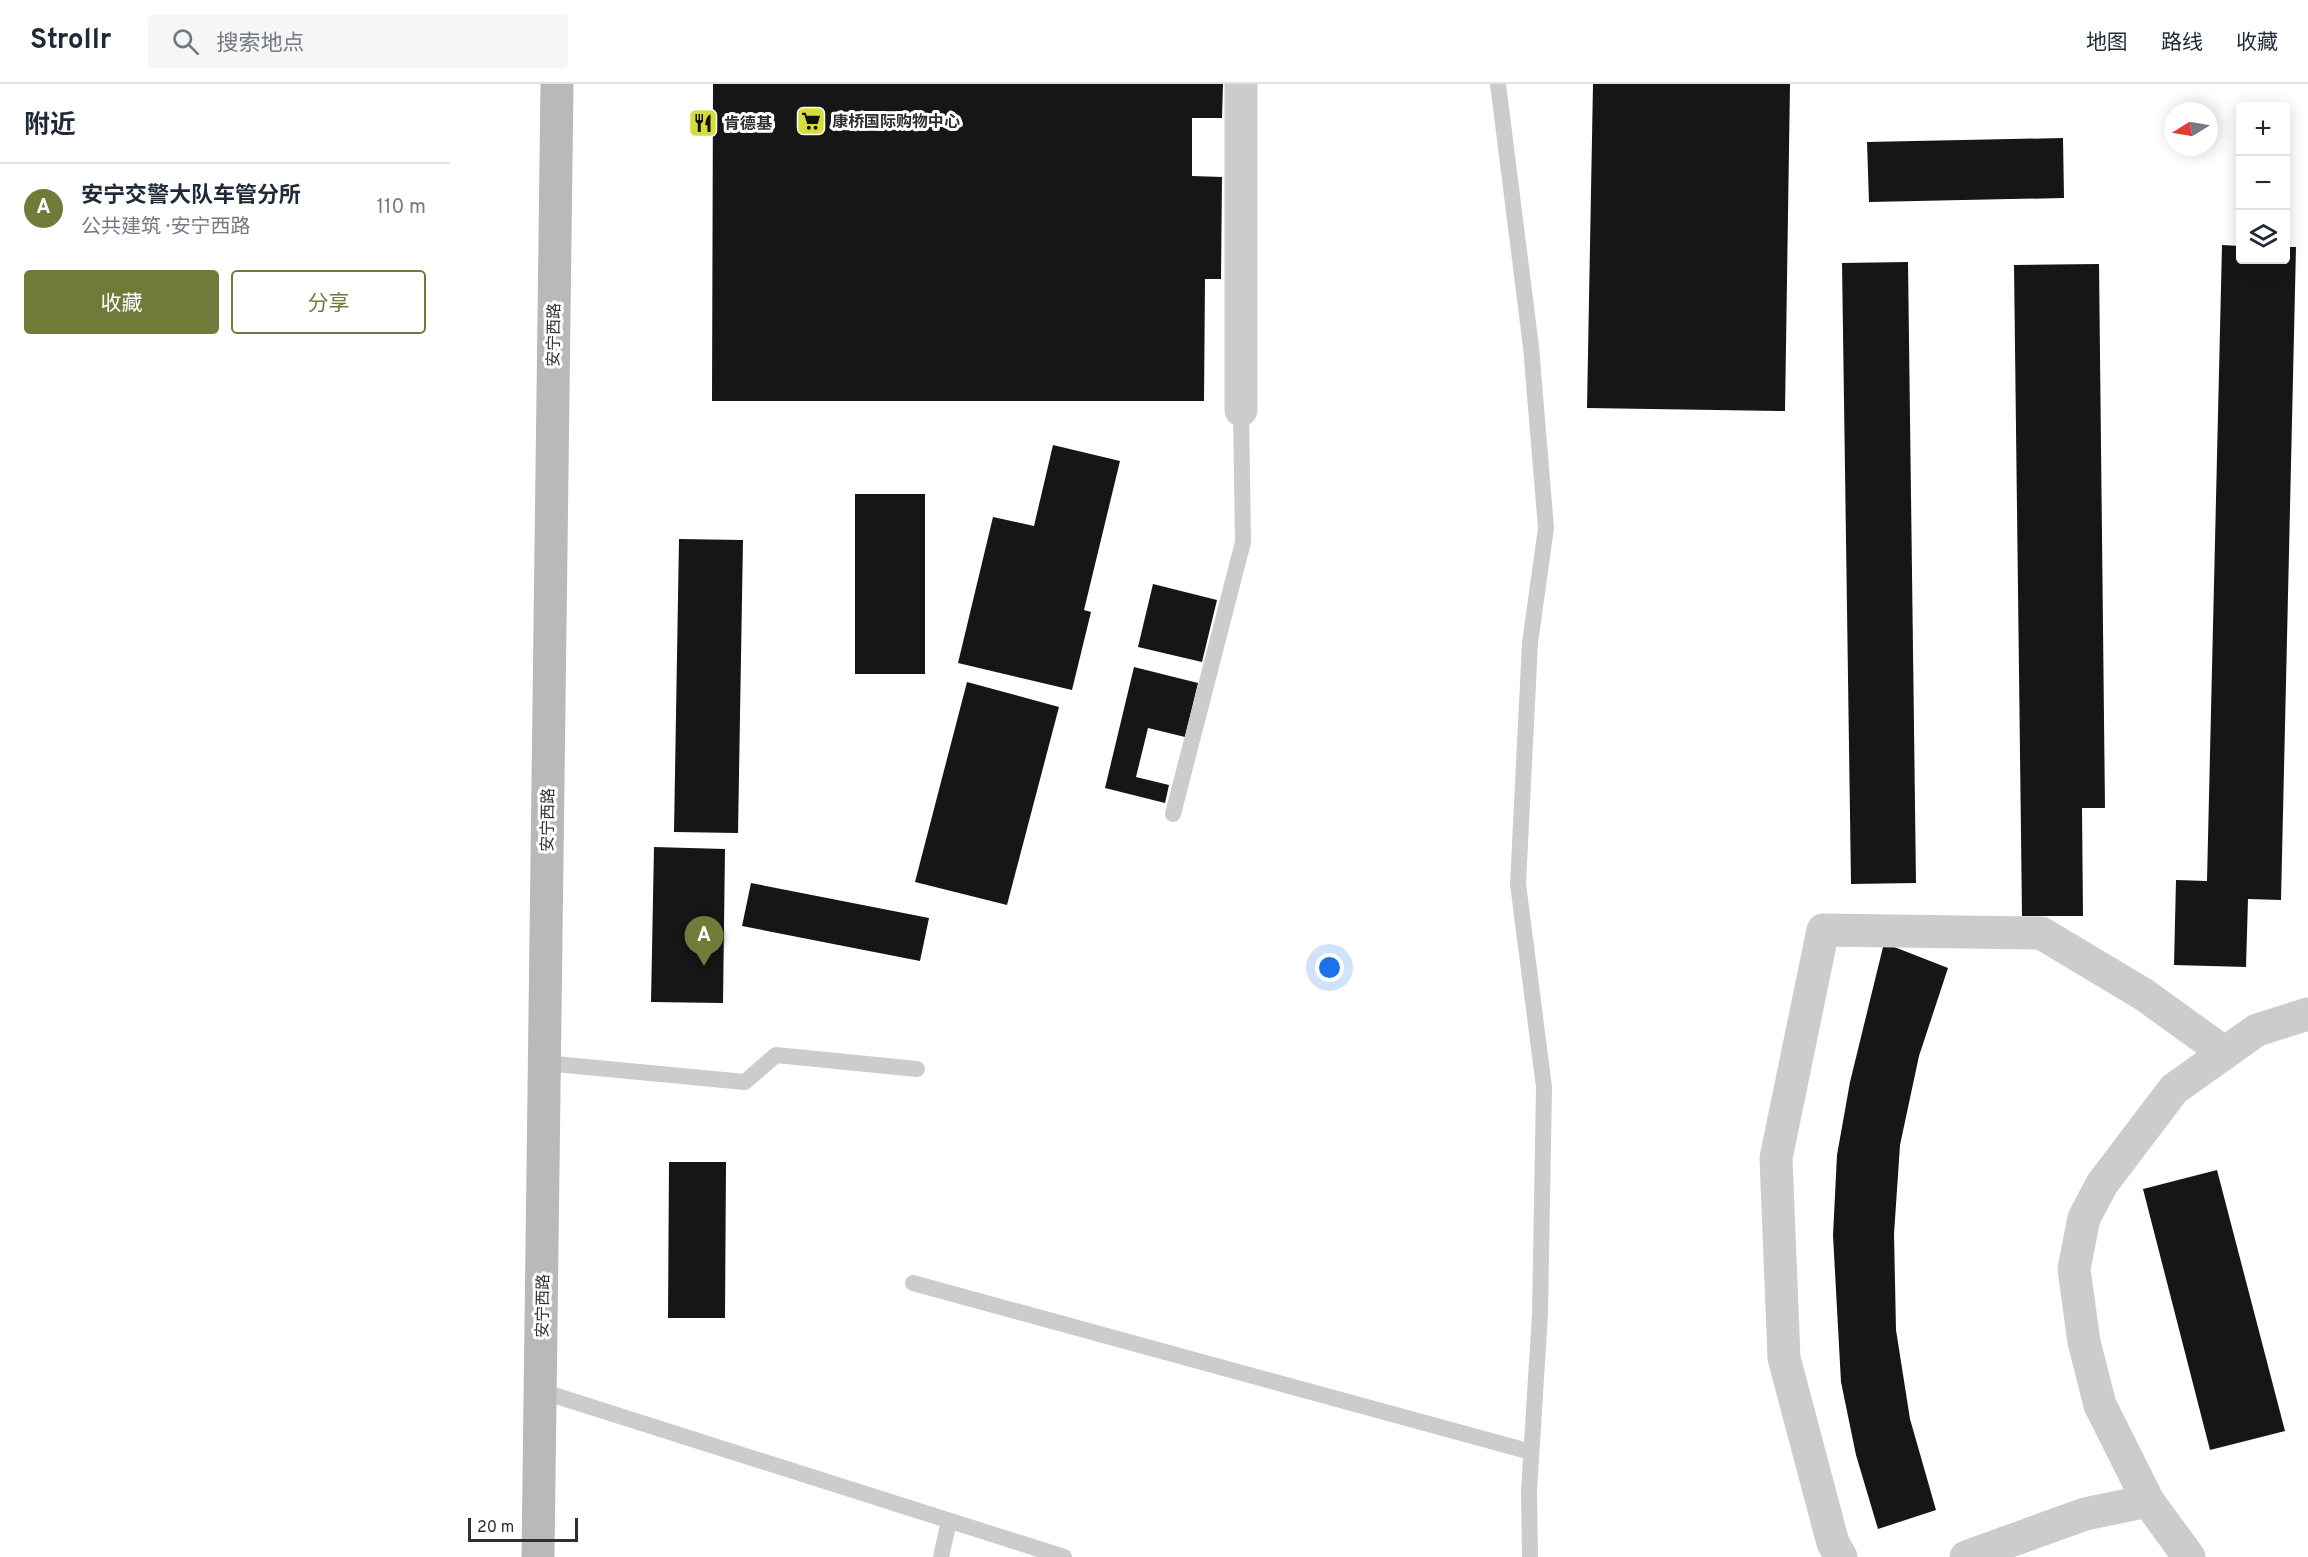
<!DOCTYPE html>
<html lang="zh">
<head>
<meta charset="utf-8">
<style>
  :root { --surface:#fff; --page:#f6f6f7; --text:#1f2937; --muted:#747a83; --line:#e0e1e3; --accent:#717a38 }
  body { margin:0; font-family:Overpass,"Noto Sans SC",sans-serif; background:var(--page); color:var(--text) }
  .controls { position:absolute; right:18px; top:18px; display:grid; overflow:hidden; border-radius:6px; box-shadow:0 3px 15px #0003 }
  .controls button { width:54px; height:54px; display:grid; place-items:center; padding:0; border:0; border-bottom:2px solid var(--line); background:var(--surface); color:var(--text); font:30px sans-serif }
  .compass { position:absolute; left:1714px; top:18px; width:54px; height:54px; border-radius:50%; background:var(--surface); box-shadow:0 3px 15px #0003; rotate:259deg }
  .scale { position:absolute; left:18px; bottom:15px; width:110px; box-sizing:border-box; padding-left:6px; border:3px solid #2f2f2f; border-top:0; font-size:16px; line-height:21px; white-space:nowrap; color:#2f2f2f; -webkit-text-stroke:4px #fff; paint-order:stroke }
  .you { position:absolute; left:880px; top:884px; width:21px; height:21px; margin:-15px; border:4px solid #fff; border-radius:50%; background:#1a73e8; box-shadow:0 0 0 9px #1a73e833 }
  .badge { display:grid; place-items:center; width:39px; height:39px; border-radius:50%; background:var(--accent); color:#fff; font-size:20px; font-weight:700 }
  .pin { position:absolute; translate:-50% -50px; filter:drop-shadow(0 2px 3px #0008) }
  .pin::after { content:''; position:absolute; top:32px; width:21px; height:18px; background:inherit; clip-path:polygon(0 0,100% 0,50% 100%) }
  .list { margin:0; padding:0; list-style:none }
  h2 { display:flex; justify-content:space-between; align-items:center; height:78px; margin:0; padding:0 24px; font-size:26px }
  h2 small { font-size:20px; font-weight:400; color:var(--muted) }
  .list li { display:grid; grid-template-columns:39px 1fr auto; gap:18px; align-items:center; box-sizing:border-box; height:90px; padding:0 24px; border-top:2px solid var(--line) }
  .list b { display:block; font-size:22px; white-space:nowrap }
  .list p { margin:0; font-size:20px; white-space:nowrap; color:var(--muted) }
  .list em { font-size:20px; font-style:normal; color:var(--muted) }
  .actions { display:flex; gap:12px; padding:18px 24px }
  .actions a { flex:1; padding:14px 0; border:2px solid var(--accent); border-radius:6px; text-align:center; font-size:21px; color:var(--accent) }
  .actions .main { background:var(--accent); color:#fff }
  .icon { flex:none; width:33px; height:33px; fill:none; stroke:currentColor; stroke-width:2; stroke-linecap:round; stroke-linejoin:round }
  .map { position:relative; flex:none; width:1858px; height:1473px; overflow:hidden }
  header { display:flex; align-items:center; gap:36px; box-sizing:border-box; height:84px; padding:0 30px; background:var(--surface); border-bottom:2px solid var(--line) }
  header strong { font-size:28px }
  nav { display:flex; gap:33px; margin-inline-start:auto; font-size:21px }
  .search { width:420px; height:54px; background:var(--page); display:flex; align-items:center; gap:15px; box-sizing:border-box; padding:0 21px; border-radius:6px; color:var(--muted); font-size:22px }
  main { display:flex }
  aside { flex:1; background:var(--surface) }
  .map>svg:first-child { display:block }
  .building { fill:#161616 }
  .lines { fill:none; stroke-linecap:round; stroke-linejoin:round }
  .lane { stroke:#ccc; stroke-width:16 }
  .street { stroke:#ccc; stroke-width:33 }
  .secondary { stroke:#b9b9b9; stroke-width:33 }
  .labels { text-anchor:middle; stroke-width:6; stroke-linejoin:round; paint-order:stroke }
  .poi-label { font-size:16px; font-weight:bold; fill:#2f2f2f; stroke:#fff; text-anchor:start }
  .street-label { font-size:16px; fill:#2f2f2f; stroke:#fff }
</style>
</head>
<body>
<header>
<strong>Strollr</strong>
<div class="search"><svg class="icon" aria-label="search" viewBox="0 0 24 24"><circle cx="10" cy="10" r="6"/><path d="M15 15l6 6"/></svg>搜索地点</div>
<nav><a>地图</a><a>路线</a><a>收藏</a></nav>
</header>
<main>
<aside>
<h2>附近<small></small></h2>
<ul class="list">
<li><span class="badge">A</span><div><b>安宁交警大队车管分所</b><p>公共建筑 · 安宁西路</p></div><em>110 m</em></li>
</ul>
<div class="actions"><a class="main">收藏</a><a>分享</a></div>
</aside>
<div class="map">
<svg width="1858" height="1473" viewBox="0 0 1858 1473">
  <rect width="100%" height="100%" fill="#fff"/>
  <path class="building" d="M 263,0 L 773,0 L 772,34 L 742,34 L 742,92 L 772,93 L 771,195 L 755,195 L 754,317 L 262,317 Z
    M 1143,0 L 1340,0 L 1335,327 L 1137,324 Z
    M 1613,54 L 1614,114 L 1419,118 L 1417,58 Z
    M 1772,161 L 1790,162 L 1790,176 L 1836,176 L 1836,163 L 1846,163 L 1831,816 L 1798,815 L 1796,883 L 1724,881 L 1726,796 L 1757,797 Z
    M 1458,178 L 1466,799 L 1401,800 L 1392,179 Z
    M 1649,180 L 1655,724 L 1632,724 L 1633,832 L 1572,832 L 1564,181 Z
    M 603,361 L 670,377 L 634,526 L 641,528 L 622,606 L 508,579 L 543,433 L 584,442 Z
    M 405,410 L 475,410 L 475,590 L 405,590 Z
    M 229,455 L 293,456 L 288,749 L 224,748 Z
    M 703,500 L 767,516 L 752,578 L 688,563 Z
    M 684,583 L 748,599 L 735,653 L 698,644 L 686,693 L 719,701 L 715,719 L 655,704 Z
    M 517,598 L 609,623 L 557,821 L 465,798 Z
    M 204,763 L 275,765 L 273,919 L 201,918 Z
    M 301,799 L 479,834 L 470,877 L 292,842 Z
    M 1434,859 L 1498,884 L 1469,972 L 1450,1061 L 1444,1150 L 1446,1246 L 1460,1335 L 1486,1426 L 1428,1445 L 1406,1371 L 1391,1298 L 1383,1151 L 1387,1071 L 1400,998 Z
    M 219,1078 L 276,1078 L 275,1234 L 218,1234 Z
    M 1767,1086 L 1835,1347 L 1760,1366 L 1693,1105 Z"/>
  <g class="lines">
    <path class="lane" d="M 1048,0 L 1081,263 L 1096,444 L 1080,559 L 1068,800 L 1094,1003 L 1090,1230 L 1079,1406 L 1080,1473
      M 723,730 L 793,458 L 791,326
      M 94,979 L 295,998 L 326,971 L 467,985
      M 463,1199 L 1081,1368
      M 91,1307 L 614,1473
      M 491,1473 L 499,1437"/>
    <path class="street" d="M 791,326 L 791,0
      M 1391,1473 L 1383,1459 L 1334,1274 L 1326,1074 L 1373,846 L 1591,849 L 1693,910 L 1775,969
      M 1516,1473 L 1635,1430 L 1698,1417
      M 1739,1473 L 1698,1417 L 1650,1321 L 1634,1258 L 1624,1185 L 1634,1134 L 1652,1100 L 1724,1005 L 1807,946 L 1858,930"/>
    <path class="secondary" d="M 88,1473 L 107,0"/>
  </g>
  <defs>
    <g id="supermarket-square" transform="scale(1.5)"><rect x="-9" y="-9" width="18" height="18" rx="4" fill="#d6dd3a" stroke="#fff"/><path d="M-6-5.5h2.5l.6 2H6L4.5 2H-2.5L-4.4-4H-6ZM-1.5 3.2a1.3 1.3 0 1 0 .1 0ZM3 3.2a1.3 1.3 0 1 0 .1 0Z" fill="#111"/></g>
    <g id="restaurant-square" transform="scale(1.5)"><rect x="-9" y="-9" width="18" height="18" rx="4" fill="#d6dd3a" stroke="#fff"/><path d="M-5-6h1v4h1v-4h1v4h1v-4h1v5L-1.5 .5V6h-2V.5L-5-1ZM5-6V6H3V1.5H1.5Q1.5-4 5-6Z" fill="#111"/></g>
  </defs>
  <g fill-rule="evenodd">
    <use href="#supermarket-square" x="361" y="37"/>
    <use href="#restaurant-square" x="253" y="39"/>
  </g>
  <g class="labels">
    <g class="poi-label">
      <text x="382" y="43">康桥国际购物中心</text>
      <text x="274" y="45">肯德基</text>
    </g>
    <g class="street-label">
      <text transform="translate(103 251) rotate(-89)" y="6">安宁西路</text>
      <text transform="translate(97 736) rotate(-89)" y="6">安宁西路</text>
      <text transform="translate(92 1222) rotate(-89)" y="6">安宁西路</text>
    </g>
  </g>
</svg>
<div class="controls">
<button>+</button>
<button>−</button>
<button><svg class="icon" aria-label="layers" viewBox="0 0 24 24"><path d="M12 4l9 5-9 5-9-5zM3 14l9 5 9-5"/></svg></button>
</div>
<svg class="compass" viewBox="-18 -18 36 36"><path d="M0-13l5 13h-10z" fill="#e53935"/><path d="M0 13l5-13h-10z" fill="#747a83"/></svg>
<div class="scale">20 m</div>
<div class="you"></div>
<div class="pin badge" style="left:254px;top:882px">A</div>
</div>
</main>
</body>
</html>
